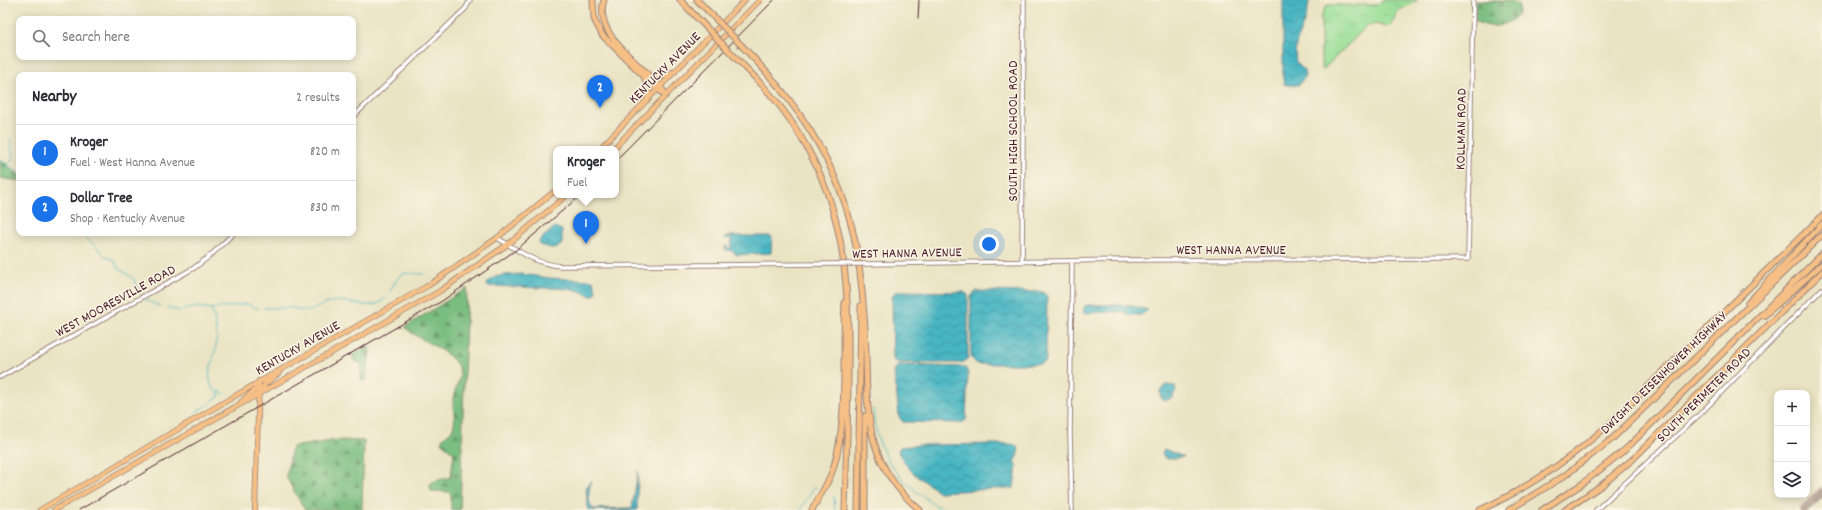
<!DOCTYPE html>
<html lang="en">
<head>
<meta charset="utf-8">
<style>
  :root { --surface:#fff; --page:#f2f2f3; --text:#2b2b33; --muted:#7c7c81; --line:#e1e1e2; --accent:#1a73e8 }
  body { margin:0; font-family:Dekko,sans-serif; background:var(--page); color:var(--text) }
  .controls { position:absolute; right:12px; bottom:12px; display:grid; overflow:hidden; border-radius:8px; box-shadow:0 2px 10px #0003 }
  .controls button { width:36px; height:36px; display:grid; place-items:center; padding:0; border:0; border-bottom:1px solid var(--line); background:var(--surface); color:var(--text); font:20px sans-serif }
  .you { position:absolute; left:989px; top:244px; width:14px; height:14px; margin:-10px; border:3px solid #fff; border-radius:50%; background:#1a73e8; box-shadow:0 0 0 6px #1a73e833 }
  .badge { display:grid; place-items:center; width:26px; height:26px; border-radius:50%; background:var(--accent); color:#fff; font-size:13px; font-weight:700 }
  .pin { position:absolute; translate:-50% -33px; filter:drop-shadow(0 1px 2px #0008) }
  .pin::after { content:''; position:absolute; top:21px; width:14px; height:12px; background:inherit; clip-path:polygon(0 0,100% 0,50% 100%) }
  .popup { position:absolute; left:553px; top:146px; width:66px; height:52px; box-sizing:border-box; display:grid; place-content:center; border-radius:8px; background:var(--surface); filter:drop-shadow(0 1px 3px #0005); font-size:13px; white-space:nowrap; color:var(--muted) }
  .popup b { font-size:15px; color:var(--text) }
  .popup::after { content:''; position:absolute; left:50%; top:100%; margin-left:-8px; border:8px solid transparent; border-top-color:var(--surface) }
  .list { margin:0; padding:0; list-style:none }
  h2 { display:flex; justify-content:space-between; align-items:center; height:52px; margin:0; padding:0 16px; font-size:17px }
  h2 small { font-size:13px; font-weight:400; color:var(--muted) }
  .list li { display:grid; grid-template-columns:26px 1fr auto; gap:12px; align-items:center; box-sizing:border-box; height:56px; padding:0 16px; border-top:1px solid var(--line) }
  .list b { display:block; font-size:15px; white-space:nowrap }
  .list p { margin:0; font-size:13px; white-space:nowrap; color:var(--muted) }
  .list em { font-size:13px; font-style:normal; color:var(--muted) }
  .icon { flex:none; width:22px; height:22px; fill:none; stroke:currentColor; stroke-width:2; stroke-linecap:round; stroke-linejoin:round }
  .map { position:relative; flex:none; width:1822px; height:510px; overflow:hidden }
  .search { position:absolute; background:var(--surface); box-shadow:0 2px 10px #0003; left:16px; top:16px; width:340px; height:44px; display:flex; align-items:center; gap:10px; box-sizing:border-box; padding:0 14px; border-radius:8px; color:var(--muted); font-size:15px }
  .panel { position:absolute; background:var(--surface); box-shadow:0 2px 10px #0003; left:16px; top:72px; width:340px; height:164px; border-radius:8px }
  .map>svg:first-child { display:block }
  .grass { fill:url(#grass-tufts); stroke:#727e61 }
  .forest { fill:url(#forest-firs); stroke:#626e56 }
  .water { fill:url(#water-waves); stroke:#486a76 }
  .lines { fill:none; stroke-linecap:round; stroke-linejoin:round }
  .stream { stroke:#47b5c2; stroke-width:1 }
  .taxiway { stroke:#9a8278; stroke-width:9 }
  .minor-casing { stroke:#9a8278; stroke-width:5.5 }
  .major-casing { stroke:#9a8278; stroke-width:6 }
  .highway-casing { stroke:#9a8278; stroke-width:7 }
  .minor { stroke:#fff; stroke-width:3.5 }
  .major { stroke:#f5bf86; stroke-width:4.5 }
  .highway { stroke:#f5bf86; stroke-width:5 }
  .rail { stroke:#4a1f2b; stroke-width:1 }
  .minor-bridge-casing { stroke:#9a8278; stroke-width:5.5; stroke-linecap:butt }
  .highway-bridge-casing { stroke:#9a8278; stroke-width:7; stroke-linecap:butt }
  .minor-bridge { stroke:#fff; stroke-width:3.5 }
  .highway-bridge { stroke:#f5bf86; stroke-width:5 }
  .labels { text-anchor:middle; stroke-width:3; stroke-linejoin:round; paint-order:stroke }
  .street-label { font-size:14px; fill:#4a1f2b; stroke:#fcf5e5 }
</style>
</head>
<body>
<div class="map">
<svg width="1822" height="510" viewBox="0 0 1822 510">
  <defs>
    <pattern id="grass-tufts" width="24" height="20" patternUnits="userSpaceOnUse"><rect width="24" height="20" fill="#99de97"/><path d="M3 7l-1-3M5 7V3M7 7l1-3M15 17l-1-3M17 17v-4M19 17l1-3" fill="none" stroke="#85be82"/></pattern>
    <pattern id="forest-firs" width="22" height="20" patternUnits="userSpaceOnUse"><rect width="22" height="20" fill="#7abd80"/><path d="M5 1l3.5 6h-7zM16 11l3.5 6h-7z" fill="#669969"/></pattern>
    <pattern id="water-waves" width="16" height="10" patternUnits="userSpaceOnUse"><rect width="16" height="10" fill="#47b5c2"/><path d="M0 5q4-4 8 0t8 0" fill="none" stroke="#3d939e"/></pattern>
  </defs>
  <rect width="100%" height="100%" fill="#fcf5e5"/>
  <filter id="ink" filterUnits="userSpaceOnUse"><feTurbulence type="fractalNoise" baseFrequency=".025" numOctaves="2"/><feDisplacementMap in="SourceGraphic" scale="8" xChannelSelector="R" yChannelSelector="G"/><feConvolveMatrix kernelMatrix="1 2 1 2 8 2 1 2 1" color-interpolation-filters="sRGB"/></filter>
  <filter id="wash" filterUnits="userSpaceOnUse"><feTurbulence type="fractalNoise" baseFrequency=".012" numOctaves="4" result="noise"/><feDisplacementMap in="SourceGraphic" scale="16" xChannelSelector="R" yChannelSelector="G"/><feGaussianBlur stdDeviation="0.9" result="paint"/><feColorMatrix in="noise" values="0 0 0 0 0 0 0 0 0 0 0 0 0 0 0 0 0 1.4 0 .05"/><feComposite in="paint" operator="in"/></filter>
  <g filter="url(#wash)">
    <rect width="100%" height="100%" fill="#eae4c4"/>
    <path class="grass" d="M 1383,0 L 1418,0 L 1398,11 L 1391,25 L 1387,27 L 1376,24 L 1367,26 L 1323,70 L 1321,67 L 1321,17 L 1326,6 L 1330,5 L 1377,5 Z"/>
    <path class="forest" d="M 1475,1 L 1512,1 L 1519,5 L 1519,13 C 1507,27 1492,30 1475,21 Z
      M 0,159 L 19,174 L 19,181 L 0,178 Z
      M 467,288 L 460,510 L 451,510 L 451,494 L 449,492 L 431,491 L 430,484 L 435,481 L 451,477 L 454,453 L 442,443 L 442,439 C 444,436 449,434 451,431 C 458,422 452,408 453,398 C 454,390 459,383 460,375 C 460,352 419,342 405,327 Z
      M 368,346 L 370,351 L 366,380 L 363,381 L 361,380 L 361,363 L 355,362 L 352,355 Z
      M 337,440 L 364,441 L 362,510 L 305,510 L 286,477 L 292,447 Z"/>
    <path class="water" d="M 1283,0 L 1309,0 C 1308,25 1292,36 1296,62 L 1304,70 L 1305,76 L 1299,85 L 1287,85 L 1284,84 L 1283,79 Z
      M 555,227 L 562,230 L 562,244 L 556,249 L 539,245 L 539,241 Z
      M 727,236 L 770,236 L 772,237 L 771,253 L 736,255 L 734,252 L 724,249 L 726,245 L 727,247 L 731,248 L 732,239 L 728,238 L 726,240 L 725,238 Z
      M 522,274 L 549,278 L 593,280 L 595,285 L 596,292 L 593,296 C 585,295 581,290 573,289 L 487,286 L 487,283 L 495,277 L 503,275 Z
      M 898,291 L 964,292 L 968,295 L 968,358 L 962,363 L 898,363 L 893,360 L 892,297 L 895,292 Z
      M 977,291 L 1043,292 L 1047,296 L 1046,361 L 1040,364 L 977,364 L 971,358 L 971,298 L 972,295 Z
      M 1087,305 L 1129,305 L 1148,310 L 1141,315 L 1128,315 L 1124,312 L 1083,313 L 1084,307 Z
      M 900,365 L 965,367 L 968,373 L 966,420 L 961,423 L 903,422 L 899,417 L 894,372 L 897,366 Z
      M 1166,385 L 1175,386 L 1176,390 L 1172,398 L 1164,401 L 1161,398 L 1160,390 Z
      M 997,444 C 1012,444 1026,442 1014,462 L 1017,466 L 1014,488 L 939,492 L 913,473 L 904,462 L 898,452 L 900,447 L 921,445 Z
      M 1164,449 L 1184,457 L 1167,459 L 1162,455 Z
      M 638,471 L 637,510 L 588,510 L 586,488 L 592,480 C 588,489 587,501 593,509 L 632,508 Z"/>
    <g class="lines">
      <path class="stream" d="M 0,159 L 19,174
        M 9,164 L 13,158 L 10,139
        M 82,233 L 84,237 L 94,244 L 105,256 L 115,261 L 118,268 L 133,278 L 142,295
        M 144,299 L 156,305 L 161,306
        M 167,307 L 178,311 L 198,307 L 211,309 L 247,304 L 259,309
        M 264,308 L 295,308 L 297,310 L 310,311 C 321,305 334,299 347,302 C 357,304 368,307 377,304 C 390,300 394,277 403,274 C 409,272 418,274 424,274
        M 211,309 C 217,323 219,344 213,357
        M 218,392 L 221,392 L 225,394
        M 873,409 C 876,447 890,472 921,495 C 927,499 934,506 942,508 C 947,510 954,509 960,510
        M 196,412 L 220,396 C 218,392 213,390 212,386 C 207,376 210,369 213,360
        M 834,496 L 835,510
        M 800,510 L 814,487 L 816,488"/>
      <path class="taxiway" d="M 1804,510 L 1822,492"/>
    </g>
  </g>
  <g filter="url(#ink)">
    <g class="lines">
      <g class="minor-casing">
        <path id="minor" d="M 353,117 L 466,8 L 470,0
          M 497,238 C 521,251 531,263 561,266 L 835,264
          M 1022,262 L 1024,0
          M 866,264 L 1128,260 L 1468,259 L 1473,0
          M 0,377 L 194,268 L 211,255 L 234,233
          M 1072,510 L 1070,434 L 1072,261
          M 1596,510 L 1700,414 L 1822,289"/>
      </g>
      <g class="major-casing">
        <path id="major" d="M 599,149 L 745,0
          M 613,149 L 760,0
          M 259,393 L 265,384 L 279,373
          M 241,402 L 255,390 L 259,383
          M 40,510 L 233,397 L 429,285 L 497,238 L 556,190
          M 54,510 L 440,291 L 511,242 L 567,195
          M 255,510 L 259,381"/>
      </g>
      <g class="highway-casing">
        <path id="highway" d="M 593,0 L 594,19 L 602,35 L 657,89 L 666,95
          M 604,0 C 592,37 646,66 665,93
          M 680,0 L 704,25
          M 697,0 L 713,16
          M 743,47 C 794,99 834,156 852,228 C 859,256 862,286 864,315 C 871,390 853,455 920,510
          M 734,56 C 753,75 772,94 788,117 C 845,199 849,274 848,371 C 848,417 846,464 845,510
          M 650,76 L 660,77 L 674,72
          M 645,79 L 648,89 L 648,99
          M 1748,303 L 1822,224
          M 1764,316 L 1822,264
          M 812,510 C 819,497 828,484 833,469 C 849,421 842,353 845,302
          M 858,510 L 861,306
          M 865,510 L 865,416
          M 1480,510 C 1531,487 1576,455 1617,417 L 1822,216
          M 1509,510 L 1564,476 L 1612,439 L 1822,235
          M 1542,510 L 1582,484 L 1627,448 L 1822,254
          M 1565,510 L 1602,485 L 1633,459 L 1822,272"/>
      </g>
      <use href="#minor" class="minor"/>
      <use href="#major" class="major"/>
      <use href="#highway" class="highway"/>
      <path class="rail" d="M 918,18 L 919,0
        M 616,160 L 774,0
        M 79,510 L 442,301 L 516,250 L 581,195"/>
      <g class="minor-bridge-casing">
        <path id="minor-bridge" d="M 835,264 L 866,264"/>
      </g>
      <g class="highway-bridge-casing">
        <path id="highway-bridge" d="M 713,16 L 743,47
          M 704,25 L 734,56"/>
      </g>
      <use href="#minor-bridge" class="minor-bridge"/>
      <use href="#highway-bridge" class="highway-bridge"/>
    </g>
  </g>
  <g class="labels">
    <g class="street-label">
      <text transform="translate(664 67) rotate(-45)" y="5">KENTUCKY AVENUE</text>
      <text transform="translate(1460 129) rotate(-89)" y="5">KOLLMAN ROAD</text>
      <text transform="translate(1012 131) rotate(-90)" y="5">SOUTH HIGH SCHOOL ROAD</text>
      <text x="1231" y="254">WEST HANNA AVENUE</text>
      <text transform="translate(907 252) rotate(-1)" y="5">WEST HANNA AVENUE</text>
      <text transform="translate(115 300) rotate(-29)" y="5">WEST MOORESVILLE ROAD</text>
      <text transform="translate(297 347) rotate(-30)" y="5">KENTUCKY AVENUE</text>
      <text transform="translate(1663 372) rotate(-44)" y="5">DWIGHT D EISENHOWER HIGHWAY</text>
      <text transform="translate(1703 394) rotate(-45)" y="5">SOUTH PERIMETER ROAD</text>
    </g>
  </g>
</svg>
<div class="controls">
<button>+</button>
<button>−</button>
<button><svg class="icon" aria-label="layers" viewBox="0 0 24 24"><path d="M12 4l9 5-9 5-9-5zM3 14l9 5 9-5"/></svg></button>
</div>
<div class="you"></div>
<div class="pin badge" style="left:586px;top:244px">1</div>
<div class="popup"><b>Kroger</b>Fuel</div>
<div class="pin badge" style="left:600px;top:108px">2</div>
<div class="search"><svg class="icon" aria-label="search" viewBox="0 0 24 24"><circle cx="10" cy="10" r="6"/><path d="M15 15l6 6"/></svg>Search here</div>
<section class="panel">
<h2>Nearby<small>2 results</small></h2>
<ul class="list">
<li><span class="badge">1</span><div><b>Kroger</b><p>Fuel · West Hanna Avenue</p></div><em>820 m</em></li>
<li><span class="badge">2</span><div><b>Dollar Tree</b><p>Shop · Kentucky Avenue</p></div><em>830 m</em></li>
</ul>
</section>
</div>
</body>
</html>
